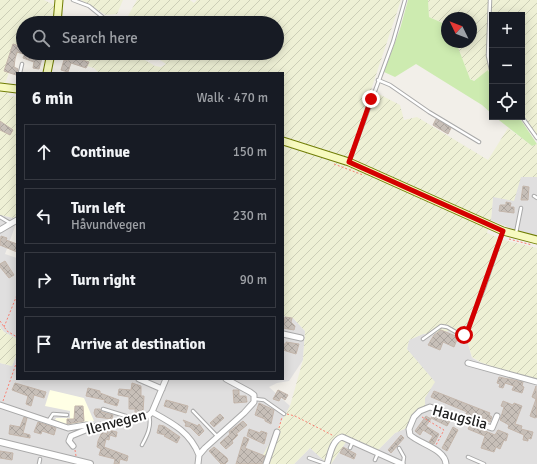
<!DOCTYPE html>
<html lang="en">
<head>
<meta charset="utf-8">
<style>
  :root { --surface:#171b24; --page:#20242c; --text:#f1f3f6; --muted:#9ea1a6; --line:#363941 }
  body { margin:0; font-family:Signika,sans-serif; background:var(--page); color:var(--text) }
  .controls { position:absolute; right:12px; top:12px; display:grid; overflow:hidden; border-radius:0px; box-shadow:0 2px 10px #0003 }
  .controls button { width:36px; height:36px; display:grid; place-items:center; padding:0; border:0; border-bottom:1px solid var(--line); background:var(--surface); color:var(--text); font:20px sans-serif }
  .compass { position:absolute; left:441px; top:12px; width:36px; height:36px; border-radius:50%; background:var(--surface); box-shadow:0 2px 10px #0003; rotate:313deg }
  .stop { position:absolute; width:12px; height:12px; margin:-9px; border:3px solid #d40000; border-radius:50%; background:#fff }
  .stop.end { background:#d40000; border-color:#fff; box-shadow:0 1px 4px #0008 }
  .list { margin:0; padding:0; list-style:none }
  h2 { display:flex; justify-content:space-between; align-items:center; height:52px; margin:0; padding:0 16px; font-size:17px }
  h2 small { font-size:13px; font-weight:400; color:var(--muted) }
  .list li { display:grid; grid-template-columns:26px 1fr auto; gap:12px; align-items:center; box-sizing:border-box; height:56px; margin:0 8px 8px; padding:0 8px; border:1px solid var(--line); border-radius:0px }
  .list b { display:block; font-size:15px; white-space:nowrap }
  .list p { margin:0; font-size:13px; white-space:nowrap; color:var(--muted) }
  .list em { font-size:13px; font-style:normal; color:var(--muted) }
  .icon { flex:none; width:22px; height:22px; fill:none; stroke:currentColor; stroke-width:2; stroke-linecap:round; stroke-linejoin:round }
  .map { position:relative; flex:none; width:537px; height:464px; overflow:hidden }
  .search { position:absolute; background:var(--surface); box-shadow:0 2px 10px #0003; left:16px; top:16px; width:268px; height:44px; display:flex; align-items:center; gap:10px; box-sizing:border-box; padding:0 14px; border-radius:22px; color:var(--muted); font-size:15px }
  .panel { position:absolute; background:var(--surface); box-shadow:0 2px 10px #0003; left:16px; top:72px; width:268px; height:308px; border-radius:0px }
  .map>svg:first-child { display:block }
  .residential { fill:#e0dfdf }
  .education { fill:#ffffe5 }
  .farmland { fill:url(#farmland-furrows) }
  .grass { fill:#cdebb0 }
  .building { fill:url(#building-cross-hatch); stroke:#c4b6ab }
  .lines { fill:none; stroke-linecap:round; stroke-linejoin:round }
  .service-casing { stroke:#a9a9a9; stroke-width:4.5 }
  .minor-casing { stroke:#a9a9a9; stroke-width:7 }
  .tertiary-casing { stroke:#a9a9a9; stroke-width:8 }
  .secondary-casing { stroke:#707d05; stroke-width:9 }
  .path { stroke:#fa8072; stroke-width:1; stroke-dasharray:2 2; stroke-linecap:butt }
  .service { stroke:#fff; stroke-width:2.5 }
  .minor { stroke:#fff; stroke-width:5 }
  .tertiary { stroke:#fff; stroke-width:6 }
  .secondary { stroke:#f7fabf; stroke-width:7 }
  .route { stroke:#d40000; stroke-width:5 }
  .labels { text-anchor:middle; stroke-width:4; stroke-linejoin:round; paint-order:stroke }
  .street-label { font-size:15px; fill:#222; stroke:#fff }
</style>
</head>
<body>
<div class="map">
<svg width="537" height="464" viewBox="0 0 537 464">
  <defs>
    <pattern id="farmland-furrows" width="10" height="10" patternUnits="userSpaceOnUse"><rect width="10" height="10" fill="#eef0d5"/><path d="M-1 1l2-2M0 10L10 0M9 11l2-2" fill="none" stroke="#ccceb7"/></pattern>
    <pattern id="building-cross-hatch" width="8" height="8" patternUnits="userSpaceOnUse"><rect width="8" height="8" fill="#c7bfb8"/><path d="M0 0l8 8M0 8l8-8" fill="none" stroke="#aba49e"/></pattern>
  </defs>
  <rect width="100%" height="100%" fill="#f2efe9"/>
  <path class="residential" d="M 521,177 L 537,177 L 537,237 L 522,233 L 491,220 L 493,197 Z
    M 0,215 L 14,218 L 17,216 L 17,221 L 5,254 L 17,258 L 17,339 L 4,332 L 0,327 Z
    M 283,316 L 293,318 L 305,331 L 303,360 L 289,381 L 277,383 L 269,387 L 290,406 L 258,464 L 0,464 L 0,363 L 12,366 L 17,354 L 17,379 L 283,379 Z
    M 449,331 L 467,340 L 472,358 L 480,362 L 537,384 L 537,464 L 331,464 L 348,439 L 376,452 L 395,433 L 407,428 L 415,360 L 407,349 L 409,340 L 423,334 Z
    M 310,448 L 328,464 L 294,464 Z"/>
  <path class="education" d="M 50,390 L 84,398 L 94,421 L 68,426 L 55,420 L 56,418 L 70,418 L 70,411 L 45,406 Z"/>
  <path class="farmland" d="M 0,0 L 44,0 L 54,5 L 63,13 L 62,23 L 23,23 L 23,49 L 15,56 L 3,89 L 10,96 L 17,97 L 17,216 L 14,218 L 0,215 Z
    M 81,0 L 123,0 L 117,14 L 106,15 Z
    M 137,0 L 190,0 L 194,3 L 197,0 L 401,0 L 371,90 L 400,105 L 404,120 L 417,117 L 488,160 L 508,128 L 532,146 L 537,144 L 537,177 L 521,177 L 514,201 L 493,197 L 491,220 L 487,233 L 504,240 L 537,248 L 537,384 L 480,362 L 472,357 L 467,340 L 449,331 L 423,334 L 409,340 L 407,349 L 435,382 L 425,398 L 425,408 L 407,428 L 395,433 L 376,452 L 348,439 L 331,464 L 328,464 L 310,448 L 294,464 L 258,464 L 290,406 L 303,360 L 305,331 L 293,318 L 283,316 L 283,73 L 99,73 L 94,68 L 72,62 L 60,53 L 133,53 L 155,66 L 161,67 L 166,64 L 150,53 L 277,53 L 277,23 L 124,23 Z
    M 428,0 L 537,0 L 537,136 L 522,115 L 522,15 L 492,15 L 492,69 L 473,81 L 469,77 L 456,42 L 471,42 L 471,18 L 447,18 L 447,25 L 429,17 Z
    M 0,327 L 4,332 L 17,339 L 17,354 L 12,366 L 0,363 Z"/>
  <path class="grass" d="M 408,0 L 428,0 L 429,17 L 447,25 L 447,42 L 456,42 L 470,79 L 474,81 L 488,70 L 492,78 L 492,114 L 482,105 L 416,64 L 395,77 L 384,72 L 400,29 Z
    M 495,117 L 519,117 L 537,144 L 532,146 Z"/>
  <path class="building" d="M 13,44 L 23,47 L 23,54 L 17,52 L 15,59 L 14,67 L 18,69 L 16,75 L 4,71 Z
    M 25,53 L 39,54 L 38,57 L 42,58 L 39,69 L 33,68 L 34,62 L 23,58 Z
    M 71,53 L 78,54 L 76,58 L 89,62 L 86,68 L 71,63 L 68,72 L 61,70 L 64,60 L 68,61 Z
    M 436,119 L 451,128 L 448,134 L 433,125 Z
    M 0,121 L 13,130 L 10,135 L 0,130 Z
    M 523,186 L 529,187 L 528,200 L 521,200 Z
    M 506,202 L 511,203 L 510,207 L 514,207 L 514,213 L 499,211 L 500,205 L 506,205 Z
    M 1,236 L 7,238 L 6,240 L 17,244 L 17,252 L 0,245 Z
    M 5,261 L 14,275 L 9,278 L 0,267 L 0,264 Z
    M 285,317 L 292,318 L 291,322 L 295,326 L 294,330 L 283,328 Z
    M 441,330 L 458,337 L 454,347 L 443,342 L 440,350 L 428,345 L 434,335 Z
    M 286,342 L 299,344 L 296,354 L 283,350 L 283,344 L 286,344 Z
    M 499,377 L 523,382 L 522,386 L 524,387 L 522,393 L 512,390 L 514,386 L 505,383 L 503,388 L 499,387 L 500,384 L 497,383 Z
    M 15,383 L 46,392 L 44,398 L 34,395 L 31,406 L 26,404 L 28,396 L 12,390 Z
    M 132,383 L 141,386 L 141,396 L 144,396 L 143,412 L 135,413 L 135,409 L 129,409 L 129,397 L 118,395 L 119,389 L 131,390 Z
    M 536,386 L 537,417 L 535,418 L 530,416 L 536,399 L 532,397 Z
    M 88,388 L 100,391 L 100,393 L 119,400 L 117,406 L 104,402 L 105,400 L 86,396 Z
    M 233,390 L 239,390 L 239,396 L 246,396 L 247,402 L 234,403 Z
    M 278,390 L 288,395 L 285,400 L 281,397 L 279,401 L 273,399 Z
    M 434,391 L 490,413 L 489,415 L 492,417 L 490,422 L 479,416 L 477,419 L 465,415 L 467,412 L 431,397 Z
    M 166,400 L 188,406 L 186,413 L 164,406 Z
    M 503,401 L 513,405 L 514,403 L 522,406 L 515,424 L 522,426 L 521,429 L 533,432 L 531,439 L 528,438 L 528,441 L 523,440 L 524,435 L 508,428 L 509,425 L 500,420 L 504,407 L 501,406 Z
    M 259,403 L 274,410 L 271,424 L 265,421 L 265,419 L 255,415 Z
    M 75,406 L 83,406 L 84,421 L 67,424 L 67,419 L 74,419 Z
    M 95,409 L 100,409 L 102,412 L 113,415 L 112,419 L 96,417 L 94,413 Z
    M 434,413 L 450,421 L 447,426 L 431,418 Z
    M 220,414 L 224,418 L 214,427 L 210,423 Z
    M 426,416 L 431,419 L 426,426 L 439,434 L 434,444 L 429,442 L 433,436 L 423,430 L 420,435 L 415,431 Z
    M 24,417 L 27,418 L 23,433 L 30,435 L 30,438 L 9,434 L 10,425 L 20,427 Z
    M 183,420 L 198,426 L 199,424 L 204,431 L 199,436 L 190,427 L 185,426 L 186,424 Z
    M 243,421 L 247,425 L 236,434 L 238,435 L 232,441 L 233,443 L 226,449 L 220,443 L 230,434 L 229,432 Z
    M 38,422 L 56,428 L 54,435 L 42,431 L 41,434 L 34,432 Z
    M 159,425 L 164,426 L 180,437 L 177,443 L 164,436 L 165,435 L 157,433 Z
    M 470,425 L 495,435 L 498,430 L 508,434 L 506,441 L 504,440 L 500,449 L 496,447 L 494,452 L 481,448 L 485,436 L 468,429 Z
    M 453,427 L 458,430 L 447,451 L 442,448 Z
    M 249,429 L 260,433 L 261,431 L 267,433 L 264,444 L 247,436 Z
    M 108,430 L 117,432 L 116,437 L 110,435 L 109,440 L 106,439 L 104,447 L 128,456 L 127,461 L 120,459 L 119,464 L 114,464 L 115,459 L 99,455 L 101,449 L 97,447 L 98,441 L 102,432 L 107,434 Z
    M 401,435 L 404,438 L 391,453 L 388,450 Z
    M 244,437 L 249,439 L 245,448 L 265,456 L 262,464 L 236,464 Z
    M 214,447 L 227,458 L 228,461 L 225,464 L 221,464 L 209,451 Z
    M 343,447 L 356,454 L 354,459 L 340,453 Z
    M 0,451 L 13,453 L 12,460 L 0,458 Z"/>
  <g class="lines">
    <g class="service-casing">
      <path id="service" d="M 73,0 L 89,6 L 105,19
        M 490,0 L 488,56 L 492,74
        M 20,73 L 22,64
        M 378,80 L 390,85 L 429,112 L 479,142
        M 522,117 L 537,138
        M 349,162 L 393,42 L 405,0
        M 534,196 L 537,198
        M 0,217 L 10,223
        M 516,233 L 521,208
        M 423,339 L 441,326 L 447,327 L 461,335 L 466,333 L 484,288 L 503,231
        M 255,399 L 264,400 L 284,414
        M 103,409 L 132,418
        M 193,411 L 217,436
        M 49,420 L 53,414 L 67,415
        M 142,445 C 147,436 152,426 149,415
        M 350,448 L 353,441
        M 399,448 L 404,457 L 403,464
        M 468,457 L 484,464
        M 309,458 L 326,464
        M 375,460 L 378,453
        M 39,464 L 40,459"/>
    </g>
    <g class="minor-casing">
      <path id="minor" d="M 0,230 L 17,220
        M 283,334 L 301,338
        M 468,363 L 537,382
        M 139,379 L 162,389
        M 0,405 L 68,428 L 86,425 L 92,426
        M 152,412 C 172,423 190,432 199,455
        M 73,446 L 69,441 L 71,436 L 93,427 L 149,415 L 152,412 L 166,379
        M 198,464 L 199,455 L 205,448 L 244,413 L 254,402 L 254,395 L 250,392 L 226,379
        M 266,464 L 277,432
        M 327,464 C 330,455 332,440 342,437 L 402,464
        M 446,464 C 445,449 420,444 410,435 L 409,429 L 414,417 L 420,411 L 430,407 L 492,428 L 497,416"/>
    </g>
    <g class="tertiary-casing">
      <path id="tertiary" d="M 0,442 L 90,464"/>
    </g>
    <g class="secondary-casing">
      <path id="secondary" d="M 57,23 L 59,0
        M 47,73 L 51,53
        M 0,87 L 17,89
        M 283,141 L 349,162 L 503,231 L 537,240"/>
    </g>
    <path class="path" d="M 334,164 L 363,175
      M 509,239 L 532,245
      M 0,321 L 7,331 L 17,337
      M 4,327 L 17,295
      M 3,401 L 17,361
      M 287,414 L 295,416 L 334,436
      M 422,417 L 444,430 L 436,445
      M 279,428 L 282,417
      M 75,450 L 76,456"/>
    <use href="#service" class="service"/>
    <use href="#minor" class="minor"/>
    <use href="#tertiary" class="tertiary"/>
    <use href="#secondary" class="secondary"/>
  </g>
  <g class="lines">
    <path class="route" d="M 371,99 L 349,162 L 503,231 L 468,330 L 464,335"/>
  </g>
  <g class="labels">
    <g class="street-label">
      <text transform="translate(460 417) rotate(15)" y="5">Haugslia</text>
      <text transform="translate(116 422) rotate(-15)" y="5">Ilenvegen</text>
    </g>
  </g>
</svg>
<div class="controls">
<button>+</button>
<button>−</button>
<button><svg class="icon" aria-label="locate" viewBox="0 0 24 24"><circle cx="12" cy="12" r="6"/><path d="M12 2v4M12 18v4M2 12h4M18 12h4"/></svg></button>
</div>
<svg class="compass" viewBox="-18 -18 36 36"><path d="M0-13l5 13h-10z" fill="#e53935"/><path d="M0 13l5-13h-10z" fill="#9ea1a6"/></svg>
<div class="stop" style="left:464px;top:335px"></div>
<div class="stop end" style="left:371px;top:99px"></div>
<div class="search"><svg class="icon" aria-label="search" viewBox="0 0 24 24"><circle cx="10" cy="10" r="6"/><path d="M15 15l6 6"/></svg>Search here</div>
<section class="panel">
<h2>6 min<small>Walk · 470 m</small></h2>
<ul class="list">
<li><svg class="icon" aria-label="ahead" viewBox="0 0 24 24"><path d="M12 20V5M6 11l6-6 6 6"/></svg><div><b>Continue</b></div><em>150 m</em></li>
<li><svg class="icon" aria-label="left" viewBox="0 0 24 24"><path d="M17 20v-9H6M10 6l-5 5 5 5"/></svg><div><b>Turn left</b><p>Håvundvegen</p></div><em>230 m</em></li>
<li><svg class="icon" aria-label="right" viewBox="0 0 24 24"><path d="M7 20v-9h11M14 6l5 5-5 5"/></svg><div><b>Turn right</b></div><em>90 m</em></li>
<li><svg class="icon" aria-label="arrive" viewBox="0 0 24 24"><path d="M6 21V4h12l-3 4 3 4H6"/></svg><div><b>Arrive at destination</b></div></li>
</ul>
</section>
</div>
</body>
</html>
